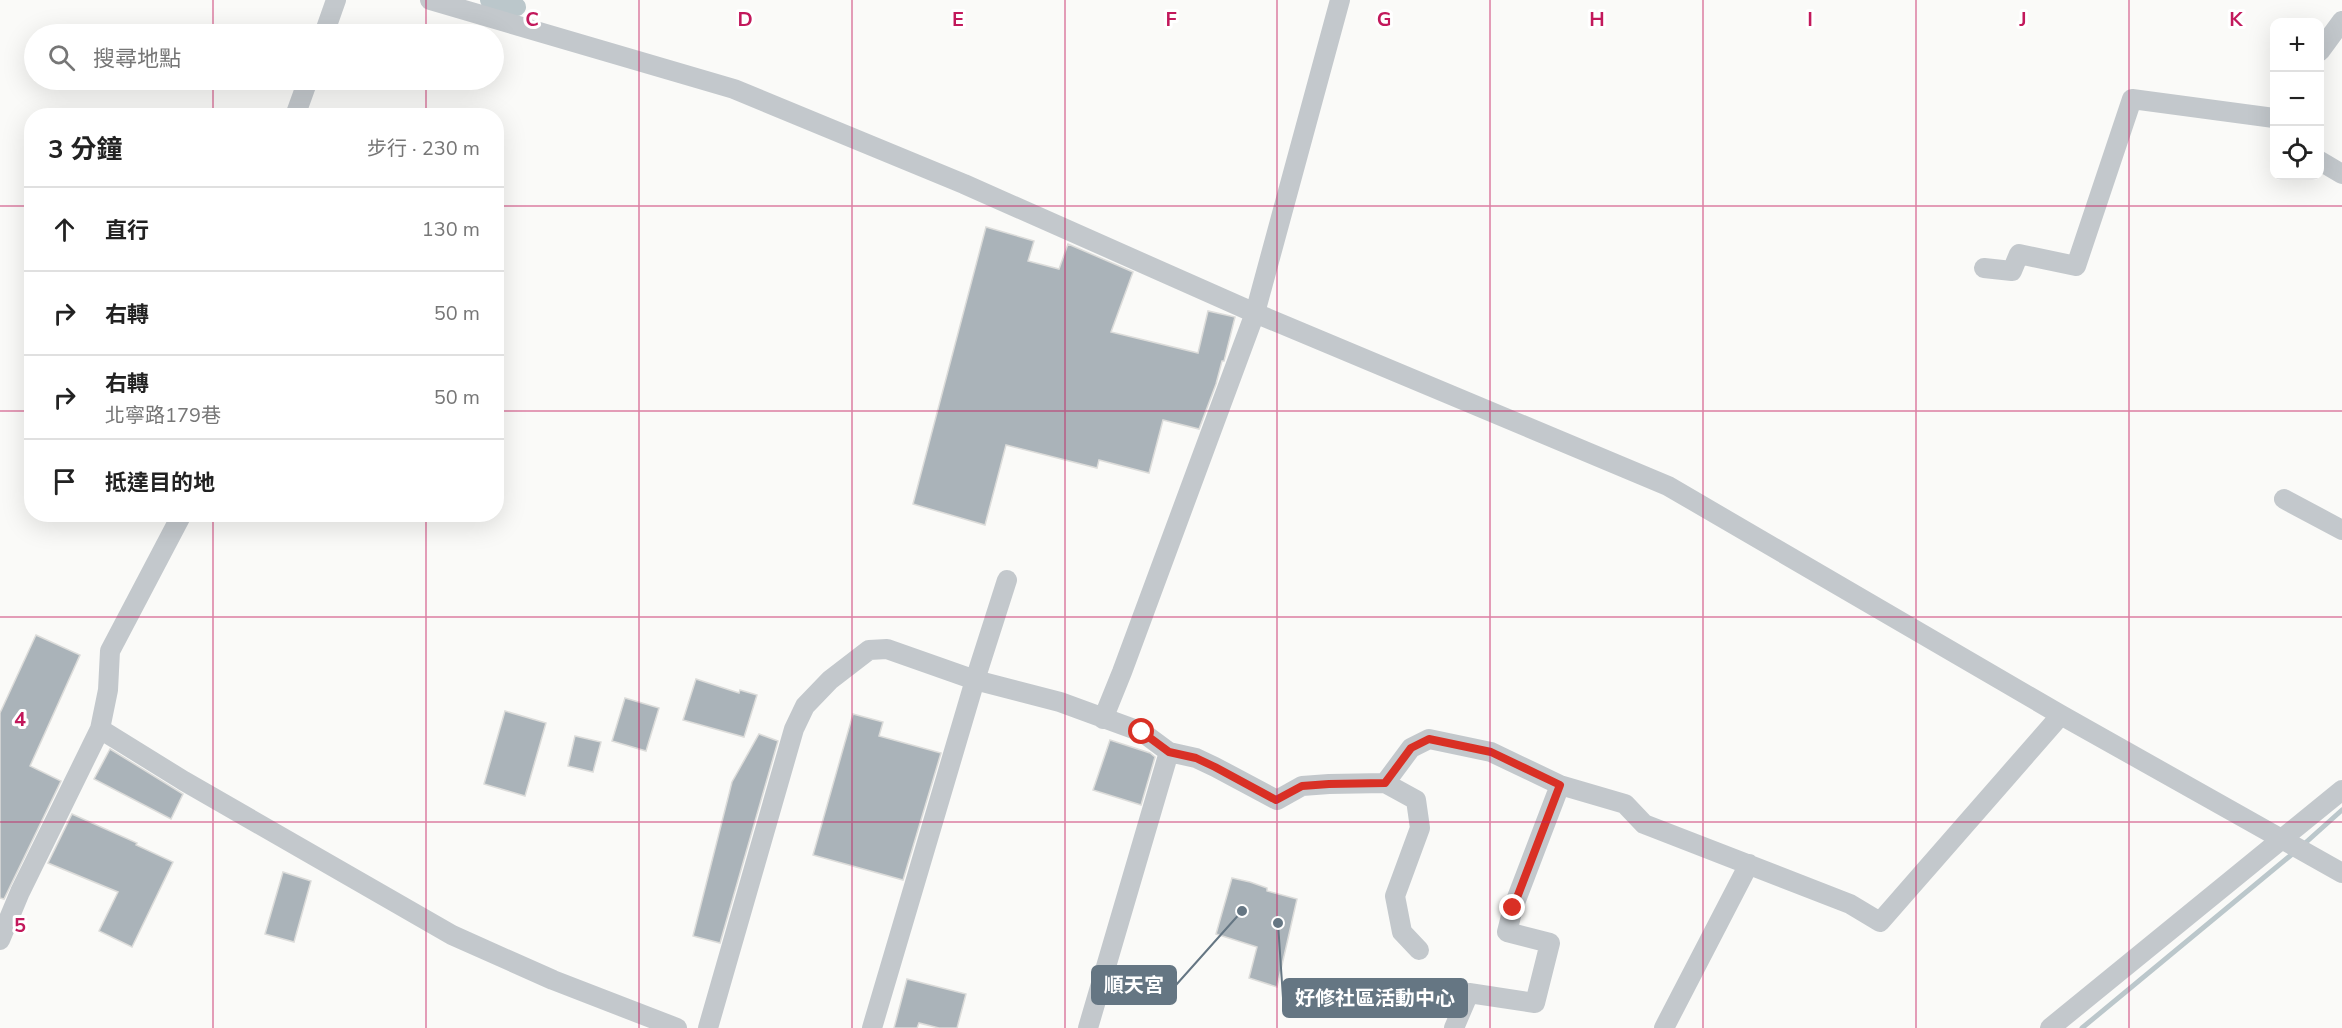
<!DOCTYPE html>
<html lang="zh-TW">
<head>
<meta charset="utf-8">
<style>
  :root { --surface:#fff; --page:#f2f2f2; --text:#222; --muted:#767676; --line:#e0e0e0 }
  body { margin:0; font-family:"Nunito Sans","Noto Sans TC",sans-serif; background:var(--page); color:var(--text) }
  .controls { position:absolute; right:18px; top:18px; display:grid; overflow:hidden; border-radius:12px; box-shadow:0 6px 24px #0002 }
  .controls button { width:54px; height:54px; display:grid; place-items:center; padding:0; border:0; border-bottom:2px solid var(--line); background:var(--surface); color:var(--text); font:30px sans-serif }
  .stop { position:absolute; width:18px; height:18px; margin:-14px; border:4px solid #d93025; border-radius:50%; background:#fff }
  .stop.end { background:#d93025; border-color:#fff; box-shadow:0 2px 6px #0008 }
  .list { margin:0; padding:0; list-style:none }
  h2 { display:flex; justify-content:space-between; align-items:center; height:78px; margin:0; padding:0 24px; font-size:26px }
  h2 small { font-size:20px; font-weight:400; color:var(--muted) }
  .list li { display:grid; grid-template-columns:39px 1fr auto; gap:18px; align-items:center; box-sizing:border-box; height:84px; padding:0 24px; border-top:2px solid var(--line) }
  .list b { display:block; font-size:22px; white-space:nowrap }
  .list p { margin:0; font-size:20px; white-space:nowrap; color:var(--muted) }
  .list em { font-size:20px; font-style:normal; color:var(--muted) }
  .icon { flex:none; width:33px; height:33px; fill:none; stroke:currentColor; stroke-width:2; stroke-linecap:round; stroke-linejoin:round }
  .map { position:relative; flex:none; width:2342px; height:1028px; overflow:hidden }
  .search { position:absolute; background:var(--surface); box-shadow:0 6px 24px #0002; left:24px; top:24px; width:480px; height:66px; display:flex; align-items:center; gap:15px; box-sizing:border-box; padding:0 21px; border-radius:33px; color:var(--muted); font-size:22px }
  .panel { position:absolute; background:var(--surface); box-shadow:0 6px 24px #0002; left:24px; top:108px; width:480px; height:414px; border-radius:24px }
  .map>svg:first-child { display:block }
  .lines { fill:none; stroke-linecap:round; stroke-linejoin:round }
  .stream { stroke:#bbc7cb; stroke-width:5 }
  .canal { stroke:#bbc7cb; stroke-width:18 }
  .building { fill:#aab3b9; stroke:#dcdcda; stroke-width:1.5 }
  .minor { stroke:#c3c8cc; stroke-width:20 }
  .route { stroke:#d93025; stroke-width:8 }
  .grid { fill:none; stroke:#c2185b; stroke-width:1.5; stroke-opacity:0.55 }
  .grid-label { font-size:20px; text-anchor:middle; font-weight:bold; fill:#c2185b; stroke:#fff; stroke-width:6; stroke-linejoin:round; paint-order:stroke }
  .leader { fill:none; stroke:#657683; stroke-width:2 }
  .callout-dot { fill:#657683; stroke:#fff; stroke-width:2 }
  .callout { fill:#657683; stroke:#657683; stroke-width:2 }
  .callout-label { font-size:20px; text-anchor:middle; font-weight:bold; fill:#fff }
</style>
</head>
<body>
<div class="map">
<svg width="2342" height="1028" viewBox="0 0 2342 1028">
  <rect width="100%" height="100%" fill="#fafaf8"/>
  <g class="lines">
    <path class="stream" d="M 517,7 L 520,0
      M 2303,845 L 2342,810
      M 2082,1028 L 2296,851"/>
    <path class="canal" d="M 489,0 L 517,7"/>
  </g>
  <path class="building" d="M 986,227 L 1034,241 L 1028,261 L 1059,269 L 1068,244 L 1133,272 L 1111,332 L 1198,353 L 1208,311 L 1235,317 L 1224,361 L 1222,361 L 1216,384 L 1199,429 L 1163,420 L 1149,473 L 1099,460 L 1097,468 L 1006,445 L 985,525 L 913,504 Z
    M 36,635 L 80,655 L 30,766 L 61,781 L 4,899 L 0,898 L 0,713 Z
    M 696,679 L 739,693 L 740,690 L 757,695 L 744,737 L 683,720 Z
    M 625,698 L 659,708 L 646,751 L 612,741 Z
    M 505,711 L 546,723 L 525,796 L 484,784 Z
    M 853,714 L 883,722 L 879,736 L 941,753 L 903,880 L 813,855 Z
    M 759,734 L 778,741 L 720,943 L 693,936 L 732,782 Z
    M 575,736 L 601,742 L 593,772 L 568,766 Z
    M 1110,740 L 1150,753 L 1155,757 L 1141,805 L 1093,790 Z
    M 110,749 L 183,794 L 171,819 L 94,779 Z
    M 72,814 L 137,843 L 136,845 L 173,862 L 132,947 L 99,931 L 118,892 L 48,863 Z
    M 283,872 L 311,881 L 294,942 L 265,934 Z
    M 1232,878 L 1250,882 L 1267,888 L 1267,891 L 1297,899 L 1277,987 L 1249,978 L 1257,947 L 1216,934 Z
    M 907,979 L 966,994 L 957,1028 L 939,1028 L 919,1023 L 917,1028 L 894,1028 Z"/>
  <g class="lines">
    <path class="minor" d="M 430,0 L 734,89 L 964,184 L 1255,313 L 1668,486 L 2061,715 L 2342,873
      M 324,34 L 336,0
      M 2320,51 L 2342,21
      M 295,116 L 308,80
      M 2320,161 L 2342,174
      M 1984,268 L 2012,271 L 2019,254 L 2076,266 L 2132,99 L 2274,118
      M 2284,499 L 2342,530
      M 182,514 L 110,651 L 108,690 L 100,729 L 184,781 L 452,935 L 553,980 L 677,1028
      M 1103,719 L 1122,672 L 1255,313 L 1340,0
      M 1385,783 L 1411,748 L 1429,739 L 1491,752 L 1560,785 L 1625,804 L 1644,824 L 1850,904 L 1880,922 L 2061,715
      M 0,940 L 20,892 L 100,729
      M 708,1028 L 794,729 L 805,706 L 830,680 L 869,650 L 887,649 L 975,680 L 1060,702 L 1142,732 L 1169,752 L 1196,758 L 1215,767 L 1277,800 L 1302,786 L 1329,784 L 1385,783 L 1416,800 L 1420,828 L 1395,896 L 1402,932 L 1419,950
      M 872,1028 L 975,680 L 1007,580
      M 1088,1028 L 1169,752
      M 1454,1028 L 1469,993 L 1535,1003 L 1550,943 L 1507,932 L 1513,908 L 1560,785
      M 1664,1028 L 1749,864
      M 2050,1028 L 2342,790"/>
  </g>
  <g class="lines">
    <path class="route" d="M 1142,732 L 1169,752 L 1196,758 L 1215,767 L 1276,800 L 1302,786 L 1329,784 L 1385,783 L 1411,748 L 1429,739 L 1491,752 L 1560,785 L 1513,908"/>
  </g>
  <path class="grid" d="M 213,0 L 213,34M 426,0 L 426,34M 639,0 L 639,1028M 852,0 L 852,1028M 1065,0 L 1065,1028M 1277,0 L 1277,1028M 1490,0 L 1490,1028M 1703,0 L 1703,1028M 1916,0 L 1916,1028M 2129,0 L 2129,1028M 213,80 L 213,116M 426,80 L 426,116M 0,206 L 32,206M 496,206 L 2342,206M 0,411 L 32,411M 496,411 L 2342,411M 213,514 L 213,1028M 426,514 L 426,1028M 0,617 L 2342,617M 0,822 L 2342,822"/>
  <g class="grid-label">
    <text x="532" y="26">C</text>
    <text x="745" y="26">D</text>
    <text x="958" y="26">E</text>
    <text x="1171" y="26">F</text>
    <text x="1384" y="26">G</text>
    <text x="1597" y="26">H</text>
    <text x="1810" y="26">I</text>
    <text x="2023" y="26">J</text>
    <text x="2236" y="26">K</text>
    <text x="20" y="726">4</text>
    <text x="20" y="932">5</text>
  </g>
  <path class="leader" d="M1242 911L1176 985M1278 923L1283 998"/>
  <g class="callout-dot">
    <circle cx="1242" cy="911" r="6"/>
    <circle cx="1278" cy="923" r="6"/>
  </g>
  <g class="callout">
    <rect x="1092" y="966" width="84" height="38" rx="6"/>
    <rect x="1283" y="979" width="184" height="38" rx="6"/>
  </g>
  <g class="callout-label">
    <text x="1134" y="992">順天宮</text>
    <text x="1375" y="1005">好修社區活動中心</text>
  </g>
</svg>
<div class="controls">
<button>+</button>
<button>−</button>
<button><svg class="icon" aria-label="locate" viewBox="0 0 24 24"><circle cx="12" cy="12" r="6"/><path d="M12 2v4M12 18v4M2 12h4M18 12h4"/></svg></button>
</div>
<div class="stop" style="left:1142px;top:732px"></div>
<div class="stop end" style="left:1513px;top:908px"></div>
<div class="search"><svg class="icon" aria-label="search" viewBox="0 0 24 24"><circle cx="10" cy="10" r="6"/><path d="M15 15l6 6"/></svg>搜尋地點</div>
<section class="panel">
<h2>3 分鐘<small>步行 · 230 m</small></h2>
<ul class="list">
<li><svg class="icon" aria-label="ahead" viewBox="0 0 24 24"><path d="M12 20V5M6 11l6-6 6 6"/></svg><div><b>直行</b></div><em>130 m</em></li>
<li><svg class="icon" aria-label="right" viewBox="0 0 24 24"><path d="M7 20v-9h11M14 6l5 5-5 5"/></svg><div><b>右轉</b></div><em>50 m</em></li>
<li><svg class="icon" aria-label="right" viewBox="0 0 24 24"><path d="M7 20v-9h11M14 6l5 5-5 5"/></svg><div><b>右轉</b><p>北寧路179巷</p></div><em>50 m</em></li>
<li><svg class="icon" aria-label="arrive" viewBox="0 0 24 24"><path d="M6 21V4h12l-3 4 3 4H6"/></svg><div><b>抵達目的地</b></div></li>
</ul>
</section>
</div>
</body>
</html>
